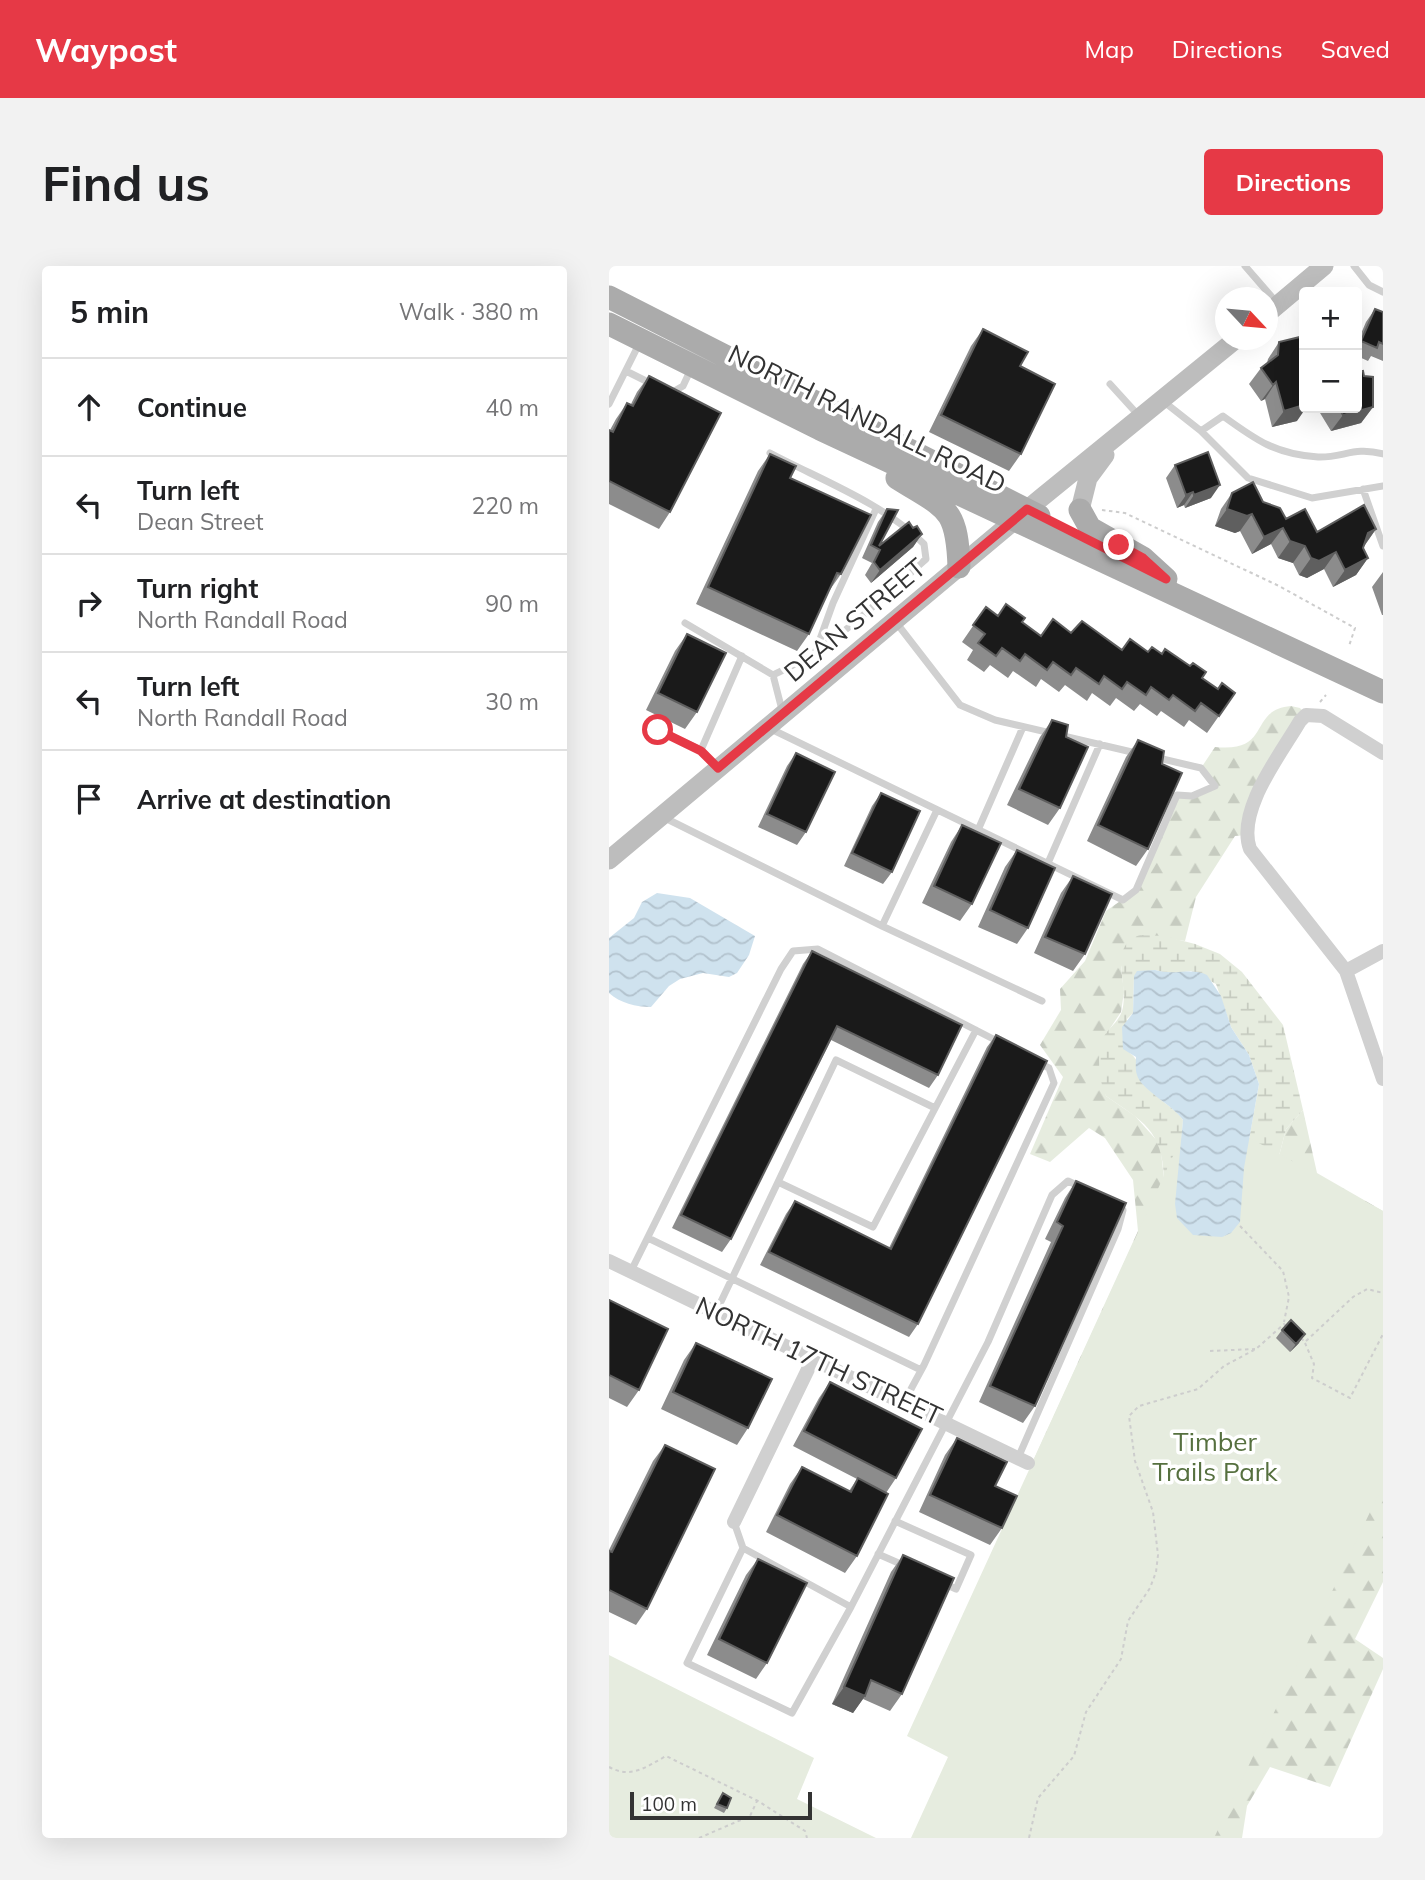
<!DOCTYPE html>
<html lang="en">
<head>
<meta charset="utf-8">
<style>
  :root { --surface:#fff; --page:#f2f2f2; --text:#202124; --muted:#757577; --line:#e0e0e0; --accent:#e63946 }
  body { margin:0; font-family:Mulish,sans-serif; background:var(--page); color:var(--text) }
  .controls { position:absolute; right:21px; top:21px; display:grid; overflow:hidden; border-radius:7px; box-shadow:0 7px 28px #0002 }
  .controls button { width:63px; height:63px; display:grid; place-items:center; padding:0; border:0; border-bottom:2px solid var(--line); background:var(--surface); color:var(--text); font:35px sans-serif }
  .compass { position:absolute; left:606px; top:21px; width:63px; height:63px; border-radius:50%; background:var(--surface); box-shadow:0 7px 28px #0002; rotate:116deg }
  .scale { position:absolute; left:21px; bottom:18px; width:182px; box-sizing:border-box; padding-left:7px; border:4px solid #333; border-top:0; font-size:19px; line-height:24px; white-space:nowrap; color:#333; -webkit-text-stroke:5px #fff; paint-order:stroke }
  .stop { position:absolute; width:21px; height:21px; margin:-16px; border:5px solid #e63946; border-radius:50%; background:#fff }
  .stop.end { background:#e63946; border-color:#fff; box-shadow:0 2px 7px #0008 }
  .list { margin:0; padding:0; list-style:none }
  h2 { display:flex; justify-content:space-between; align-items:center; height:91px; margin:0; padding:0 28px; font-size:30px }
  h2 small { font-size:23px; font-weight:400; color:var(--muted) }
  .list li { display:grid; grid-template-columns:46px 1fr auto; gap:21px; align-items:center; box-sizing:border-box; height:98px; padding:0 28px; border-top:2px solid var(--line) }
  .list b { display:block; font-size:26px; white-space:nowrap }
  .list p { margin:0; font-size:23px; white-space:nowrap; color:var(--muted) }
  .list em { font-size:23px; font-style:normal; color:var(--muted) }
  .icon { flex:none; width:38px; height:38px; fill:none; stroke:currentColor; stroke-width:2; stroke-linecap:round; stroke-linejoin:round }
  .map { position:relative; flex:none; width:774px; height:1572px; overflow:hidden; border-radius:7px }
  header { display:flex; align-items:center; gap:42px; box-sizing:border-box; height:98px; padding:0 35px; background:var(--accent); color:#fff }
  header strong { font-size:33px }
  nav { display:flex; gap:38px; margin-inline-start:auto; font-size:24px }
  .intro { display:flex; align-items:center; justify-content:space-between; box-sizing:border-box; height:168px; padding:0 42px }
  h1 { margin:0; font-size:49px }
  .button { padding:18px 32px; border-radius:7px; background:var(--accent); color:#fff; font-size:24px; font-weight:700 }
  main { display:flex; gap:42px; padding:0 42px }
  aside { flex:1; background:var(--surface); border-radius:7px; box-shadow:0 7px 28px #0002 }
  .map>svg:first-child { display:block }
  .forest { fill:url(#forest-firs) }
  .wetland { fill:url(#wetland-marsh); fill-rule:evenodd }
  .park { fill:#e6ecdf }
  .water { fill:url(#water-waves) }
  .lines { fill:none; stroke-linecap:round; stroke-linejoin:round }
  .path { stroke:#cdcdcd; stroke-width:2; stroke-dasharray:3.5 3.5; stroke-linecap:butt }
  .lane { stroke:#d0d0d0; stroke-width:7 }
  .street { stroke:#d0d0d0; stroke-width:14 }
  .secondary { stroke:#bdbdbd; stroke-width:19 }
  .primary { stroke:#ababab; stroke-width:23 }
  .wall { fill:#8c8c8c }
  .shaded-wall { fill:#5f5f5f }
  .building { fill:#1a1a1a; stroke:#5f5f5f; stroke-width:2 }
  .route { stroke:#e63946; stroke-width:9 }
  .labels { text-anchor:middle; stroke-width:7; stroke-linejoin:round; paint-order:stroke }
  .street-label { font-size:26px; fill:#333; stroke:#fff }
  .park-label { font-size:26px; fill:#56703f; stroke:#fff }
</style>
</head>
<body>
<header>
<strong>Waypost</strong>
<nav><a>Map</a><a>Directions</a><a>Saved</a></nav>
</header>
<div class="intro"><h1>Find us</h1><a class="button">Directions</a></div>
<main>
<aside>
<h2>5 min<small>Walk · 380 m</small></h2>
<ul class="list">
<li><svg class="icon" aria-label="ahead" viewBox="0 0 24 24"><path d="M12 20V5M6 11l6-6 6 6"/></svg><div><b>Continue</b></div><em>40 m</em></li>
<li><svg class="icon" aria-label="left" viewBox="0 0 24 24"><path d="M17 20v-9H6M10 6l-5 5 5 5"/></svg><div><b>Turn left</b><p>Dean Street</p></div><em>220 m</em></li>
<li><svg class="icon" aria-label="right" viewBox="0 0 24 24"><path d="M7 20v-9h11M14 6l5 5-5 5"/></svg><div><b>Turn right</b><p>North Randall Road</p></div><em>90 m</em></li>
<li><svg class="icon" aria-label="left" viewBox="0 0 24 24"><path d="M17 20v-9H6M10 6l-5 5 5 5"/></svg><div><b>Turn left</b><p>North Randall Road</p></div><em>30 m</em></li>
<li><svg class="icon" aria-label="arrive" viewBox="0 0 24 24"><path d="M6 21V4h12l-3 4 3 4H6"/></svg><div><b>Arrive at destination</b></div></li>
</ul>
</aside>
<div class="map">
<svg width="774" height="1572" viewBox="0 0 774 1572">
  <defs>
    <pattern id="forest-firs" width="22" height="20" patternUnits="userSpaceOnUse" patternTransform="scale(1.75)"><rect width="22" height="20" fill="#e6ecdf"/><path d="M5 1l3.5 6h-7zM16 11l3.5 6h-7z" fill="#c6cbc0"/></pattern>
    <pattern id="wetland-marsh" width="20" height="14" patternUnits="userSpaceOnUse" patternTransform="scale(1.75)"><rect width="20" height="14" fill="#e6ecdf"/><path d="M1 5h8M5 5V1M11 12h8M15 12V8" fill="none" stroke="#c6cbc0"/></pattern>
    <pattern id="water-waves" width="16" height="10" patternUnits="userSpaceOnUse" patternTransform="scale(1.75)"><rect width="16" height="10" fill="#cfe2ee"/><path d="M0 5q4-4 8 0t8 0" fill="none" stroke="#b2c2cd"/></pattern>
  </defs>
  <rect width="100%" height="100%" fill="#fff"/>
  <path class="forest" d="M 682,440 L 691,442 L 697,449 L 643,538 L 638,569 L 626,570 L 587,631 L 576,675 L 531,669 L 512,701 L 515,726 L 512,746 L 494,773 L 491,804 L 497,830 L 526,850 L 551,878 L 555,912 L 670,890 L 677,863 L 694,844 L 708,907 L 774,945 L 422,1199 L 529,965 L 524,914 L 496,872 L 480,862 L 441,896 L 421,888 L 454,811 L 431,779 L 452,744 L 451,723 L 476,695 L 497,645 L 527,624 L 568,529 L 583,530 L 606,520 L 592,502 L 606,481 C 664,487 638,444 682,440 Z
    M 774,1169 L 774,1316 L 746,1373 L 774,1392 L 774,1403 L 721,1521 L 661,1501 L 638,1540 L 633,1572 L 578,1572 Z"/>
  <path class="wetland" d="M 531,669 L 555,670 L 586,678 L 611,688 L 633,706 L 674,759 L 694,844 L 677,863 L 670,890 L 555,912 C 553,863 534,856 497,830 C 490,816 487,787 494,772 C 499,762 509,757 513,745 C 521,718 497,681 531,669 ZM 546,704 L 561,708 L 582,705 L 607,718 L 622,761 L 640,789 L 650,818 L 639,879 L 572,880 L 574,854 C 565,840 549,835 540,822 C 532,812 531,794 521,787 L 518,753 L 524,747 L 525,710 Z"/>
  <path class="park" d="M 586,842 L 774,945 L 774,1219 L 605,1572 L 302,1572 L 339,1491 L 298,1470 Z
    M 0,1389 L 205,1492 L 188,1533 L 267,1572 L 0,1572 Z"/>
  <path class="water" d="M 48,627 L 81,632 L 146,670 L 140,689 L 128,707 L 120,711 L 94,707 L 71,713 L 60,720 L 42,741 C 27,741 11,737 0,727 L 0,672 L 25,652 L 33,636 Z
    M 546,704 C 565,710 583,701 598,709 L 612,730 L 622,761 L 640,789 L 650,818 L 635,902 L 631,956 L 622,967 L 613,971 L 584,969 L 568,952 L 566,938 L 574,854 C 563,838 532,824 528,809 C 526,803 527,796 527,791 L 514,783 L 513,761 L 524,747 L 525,710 L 528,705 Z"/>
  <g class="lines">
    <path class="path" d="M 493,244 L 516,247 L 670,320 L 746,362 L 740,380
      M 711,436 L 717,429
      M 631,960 L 674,1005 L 680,1031 L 675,1056
      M 692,1072 L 696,1076 L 744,1031 L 758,1023 L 774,1027
      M 696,1077 L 705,1098 L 703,1112 L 741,1132 L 774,1068
      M 601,1085 L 646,1083
      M 0,1501 C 22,1513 37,1501 57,1490 L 149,1535 L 196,1565 L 198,1572
      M 90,1572 L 141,1550 L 148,1535
      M 420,1572 L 429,1532 L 465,1490 L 477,1446 L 512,1393 L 519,1355 L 541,1322 L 547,1306 L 549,1289 L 544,1246 L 526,1195 L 520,1150 L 530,1140 L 589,1123 L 615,1100 L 647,1083 L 675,1058 L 677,1060"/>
    <path class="lane" d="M 636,0 L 669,38
      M 745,0 L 760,19 L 774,26
      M 17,105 L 45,119
      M 501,118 L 531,151
      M 62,127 L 74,120 L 82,103
      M 554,135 L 592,165 L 614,150 C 647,174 666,188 709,191 C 734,192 745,180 774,188
      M 0,138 L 30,78
      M 592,165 L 639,212 L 703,232 L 774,220
      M 161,187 C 212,214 274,237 315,278 L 317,293 C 269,335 224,383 164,409
      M 754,223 L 774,280
      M 286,355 L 351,439 L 386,454 L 527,487
      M 76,357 L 164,409 L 173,444
      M 206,387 L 224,337 L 267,243
      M 162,463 L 514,634 L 527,624 L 568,529 L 583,530 L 606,520 L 592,502 L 545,491
      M 49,464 L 92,484
      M 108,501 L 92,484 L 133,390
      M 54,551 L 273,660 L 328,544
      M 369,564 L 414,461
      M 439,597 L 491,478
      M 273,660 L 433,735
      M 169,916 L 227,794 L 326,842
      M 39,972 L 312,1104
      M 22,1005 L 172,703 L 184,685 L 209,683 L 392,777
      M 107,1046 L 169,916 L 264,961 L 367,764
      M 295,1136 L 315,1099 L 445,817 L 440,802 L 428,796
      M 409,1192 L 509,963 L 514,944 L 507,937
      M 286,1255 L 362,1289 L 347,1323 L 334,1317
      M 125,1256 L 134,1282 L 242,1341 L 183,1447 L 78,1397 L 134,1282
      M 269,1288 L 294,1299
      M 242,1341 L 379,1076 L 443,929 L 459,915 L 474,922"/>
    <path class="street" d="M 774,487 L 714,450 L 697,449 L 691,455 C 672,488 627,544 641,583 L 737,705 L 774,813
      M 737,705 L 774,685
      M 0,995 L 419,1197
      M 125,1256 L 204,1093"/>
    <path class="secondary" d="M 659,47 L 715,0
      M 471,244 L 479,212 L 496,189
      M 0,594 L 432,232 L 626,74"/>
    <path class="primary" d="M 0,31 L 430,250
      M 0,58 L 211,163 L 774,426
      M 288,212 C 337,243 348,240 350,301
      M 471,244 L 481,262 L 534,292 L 557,313"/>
  </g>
  <path class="wall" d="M 766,43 L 774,46 L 774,95 L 762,90 L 759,95 L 748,90 L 748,77 L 757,56 Z
    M 374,63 L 411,100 L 412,188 L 400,205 L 320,166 L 362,80 Z
    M 670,76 L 688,155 L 663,161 L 656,133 L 652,135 L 640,118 L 652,102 L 658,97 L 659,93 Z
    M 40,110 L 61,246 L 50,263 L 0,238 L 0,164 L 1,164 L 7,153 L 18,137 L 22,138 L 28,126 Z
    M 764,141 L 752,157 L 722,165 L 708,142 Z
    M 161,188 L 181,212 L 232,308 L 220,325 L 200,368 L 188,385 L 87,338 L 149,205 Z
    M 566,199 L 602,232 L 576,242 L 575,239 L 568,242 L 557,212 Z
    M 623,227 L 654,236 L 677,253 L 708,266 L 767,263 L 754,282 L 759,292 L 747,309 L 724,321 L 715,303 L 698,312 L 690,309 L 684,297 L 669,292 L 662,278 L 643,288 L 631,265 L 626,267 L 606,260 L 612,243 Z
    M 278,243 L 270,280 L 304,262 L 313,268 L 304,281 L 262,317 L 256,309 L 263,297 L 253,292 L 269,256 Z
    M 774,306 L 774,349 L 773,349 L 763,321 Z
    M 377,341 L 389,350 L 413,356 L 432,370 L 462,367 L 513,384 L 553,388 L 594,412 L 609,423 L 626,427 L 598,467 L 580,454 L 575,461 L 552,445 L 548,450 L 531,438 L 525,445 L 507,432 L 501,440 L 483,427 L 478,435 L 456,419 L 450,426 L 432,413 L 427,421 L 404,405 L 399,412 L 381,399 L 375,406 L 358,394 L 364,384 L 353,376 Z
    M 78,368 L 88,446 L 76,463 L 37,444 L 66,385 Z
    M 443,454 L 451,542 L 439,559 L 398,539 L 431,471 Z
    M 529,474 L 539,583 L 527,600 L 478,575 L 517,491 Z
    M 187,487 L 197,566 L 188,579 L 149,561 L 178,500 Z
    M 272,527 L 283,606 L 274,618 L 235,600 L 263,540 Z
    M 353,559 L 363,638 L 351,655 L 313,637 L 342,576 Z
    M 408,584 L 419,662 L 408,678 L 369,661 L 396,601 Z
    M 464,610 L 476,688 L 464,705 L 425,687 L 452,627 Z
    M 203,685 L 329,809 L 320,822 L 222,774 L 122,973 L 113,986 L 63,962 L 194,698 Z
    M 387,769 L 309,1058 L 300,1071 L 151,999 L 177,948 L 186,935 L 280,982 L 378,781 Z
    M 467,915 L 426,1140 L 414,1157 L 370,1136 L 442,976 L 436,973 L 456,932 Z
    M 0,1034 L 30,1124 L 18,1141 L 0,1132 Z
    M 673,1064 L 690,1077 L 681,1086 L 667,1072 Z
    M 87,1077 L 139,1162 L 128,1179 L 52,1143 L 75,1094 Z
    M 221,1116 L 287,1212 L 277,1227 L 248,1290 L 236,1307 L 157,1266 L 181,1218 L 193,1201 L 240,1225 L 248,1213 L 184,1180 L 210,1132 Z
    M 348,1172 L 386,1220 L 393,1262 L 381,1279 L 310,1246 L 336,1189 Z
    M 56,1179 L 38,1343 L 27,1359 L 0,1346 L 0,1284 L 44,1195 Z
    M 294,1289 L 293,1428 L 281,1445 L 254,1433 L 244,1447 L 223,1438 L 282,1306 Z
    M 149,1293 L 158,1397 L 147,1413 L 98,1389 L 137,1309 Z
    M 114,1527 L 118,1542 L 115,1547 L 105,1542 Z"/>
  <path class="shaded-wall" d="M 667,116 L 656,133 L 652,135 L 664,119 Z
    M 695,139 L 695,142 L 697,142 L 688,155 L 663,161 L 675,145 Z
    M 764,141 L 752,157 L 722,165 L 734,149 Z
    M 611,219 L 602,232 L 576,242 L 585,229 Z
    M 584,226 L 575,239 L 568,242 L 577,229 Z
    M 618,243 L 643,248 L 631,265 L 626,267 L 606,260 Z
    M 674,262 L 662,278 L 643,288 L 655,271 Z
    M 767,263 L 755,280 L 747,284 L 759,267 Z
    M 313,268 L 304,281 L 262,317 L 271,304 Z
    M 681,275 L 696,280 L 684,297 L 669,292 Z
    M 727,286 L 715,303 L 698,312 L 690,309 L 702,292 Z
    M 759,292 L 747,309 L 724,321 L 736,304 Z
    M 696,1068 L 690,1077 L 681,1086 L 687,1078 Z
    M 235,1421 L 256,1430 L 244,1447 L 223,1438 Z"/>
  <path class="building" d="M 766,43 L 774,46 L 774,78 L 770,76 L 768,82 L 752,75 Z
    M 374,63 L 419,86 L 411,100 L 446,118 L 412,188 L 332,149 Z
    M 691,71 L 695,77 L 695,139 L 675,145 L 667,116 L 664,119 L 652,102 L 669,89 L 670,76 Z
    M 754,105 L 755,110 L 764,111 L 764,141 L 734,149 L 730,142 L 748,142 L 748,106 Z
    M 40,110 L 112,147 L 61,246 L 0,215 L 0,164 L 4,166 L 18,137 L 24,140 Z
    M 599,186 L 611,219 L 585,229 L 584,226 L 577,229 L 566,199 Z
    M 161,188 L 187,200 L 181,212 L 262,249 L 232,308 L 228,307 L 200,368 L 99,321 Z
    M 644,216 L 654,236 L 671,242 L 677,253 L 696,243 L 708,266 L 755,239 L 767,263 L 759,267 L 754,282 L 759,292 L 736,304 L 727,286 L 710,295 L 702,292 L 696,280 L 681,275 L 674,262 L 655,271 L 643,248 L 638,250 L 618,243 L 623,227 Z
    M 278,243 L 289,244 L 270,280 L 300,256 L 304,262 L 308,260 L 313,268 L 271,304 L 265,296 L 271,284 L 262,279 Z
    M 397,338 L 416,352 L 413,356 L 432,370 L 444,353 L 462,367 L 473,355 L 513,384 L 521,373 L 539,386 L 543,381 L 553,388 L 556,383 L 581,400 L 584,397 L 597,406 L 593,412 L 609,423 L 613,417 L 626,427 L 610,450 L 592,437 L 586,445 L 564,429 L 560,434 L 542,421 L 537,429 L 518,416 L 513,423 L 495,410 L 490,418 L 467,402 L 462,409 L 444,396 L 438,404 L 416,388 L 411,395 L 393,382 L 387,390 L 369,377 L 376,368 L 364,359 L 377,341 L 389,350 Z
    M 78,368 L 117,387 L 88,446 L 49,427 Z
    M 443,454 L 459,459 L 457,471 L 479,481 L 451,542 L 410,523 Z
    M 529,474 L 555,485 L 553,498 L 573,507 L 539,583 L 489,559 Z
    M 187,487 L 226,506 L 197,566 L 158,548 Z
    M 272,527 L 311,545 L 283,606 L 243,587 Z
    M 353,559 L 392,577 L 363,638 L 325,620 Z
    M 408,584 L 446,602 L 419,662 L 381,644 Z
    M 464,610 L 503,628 L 476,688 L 436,671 Z
    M 203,685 L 353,759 L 329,809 L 228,760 L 122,973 L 72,949 Z
    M 387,769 L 438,795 L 309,1058 L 160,986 L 186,935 L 282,983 Z
    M 467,915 L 517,937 L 426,1140 L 381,1120 L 454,960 L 448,956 Z
    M 0,1034 L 59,1063 L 30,1124 L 0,1109 Z
    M 682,1054 L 696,1068 L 687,1078 L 673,1064 Z
    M 87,1077 L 163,1113 L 139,1162 L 64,1126 Z
    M 221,1116 L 313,1163 L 287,1212 L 195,1165 Z
    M 348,1172 L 398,1196 L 386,1220 L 408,1230 L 393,1262 L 321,1229 Z
    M 56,1179 L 106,1203 L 38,1343 L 0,1324 L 0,1285 L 3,1286 Z
    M 193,1201 L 242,1226 L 249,1212 L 279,1228 L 248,1290 L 168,1249 Z
    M 294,1289 L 345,1312 L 293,1428 L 262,1414 L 256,1430 L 235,1421 Z
    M 149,1293 L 198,1317 L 158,1397 L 110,1373 Z
    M 114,1527 L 122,1532 L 118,1542 L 108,1538 Z"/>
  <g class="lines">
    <path class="route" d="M 49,464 L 92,485 L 109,502 L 418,243 L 557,313 L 534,292 L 510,279"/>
  </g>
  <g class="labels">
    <g class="street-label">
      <text transform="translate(258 153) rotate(26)" y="9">NORTH RANDALL ROAD</text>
      <text transform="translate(246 354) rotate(-40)" y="9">DEAN STREET</text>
      <text transform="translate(210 1095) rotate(25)" y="9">NORTH 17TH STREET</text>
    </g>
    <g class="park-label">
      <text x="606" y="1185">Timber<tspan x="606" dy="30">Trails Park</tspan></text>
    </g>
  </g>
</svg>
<div class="controls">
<button>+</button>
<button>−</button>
</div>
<svg class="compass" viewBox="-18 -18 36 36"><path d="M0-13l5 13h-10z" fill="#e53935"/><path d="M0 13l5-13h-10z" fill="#757577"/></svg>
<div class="scale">100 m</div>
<div class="stop" style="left:49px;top:464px"></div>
<div class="stop end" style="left:510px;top:279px"></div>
</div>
</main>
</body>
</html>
